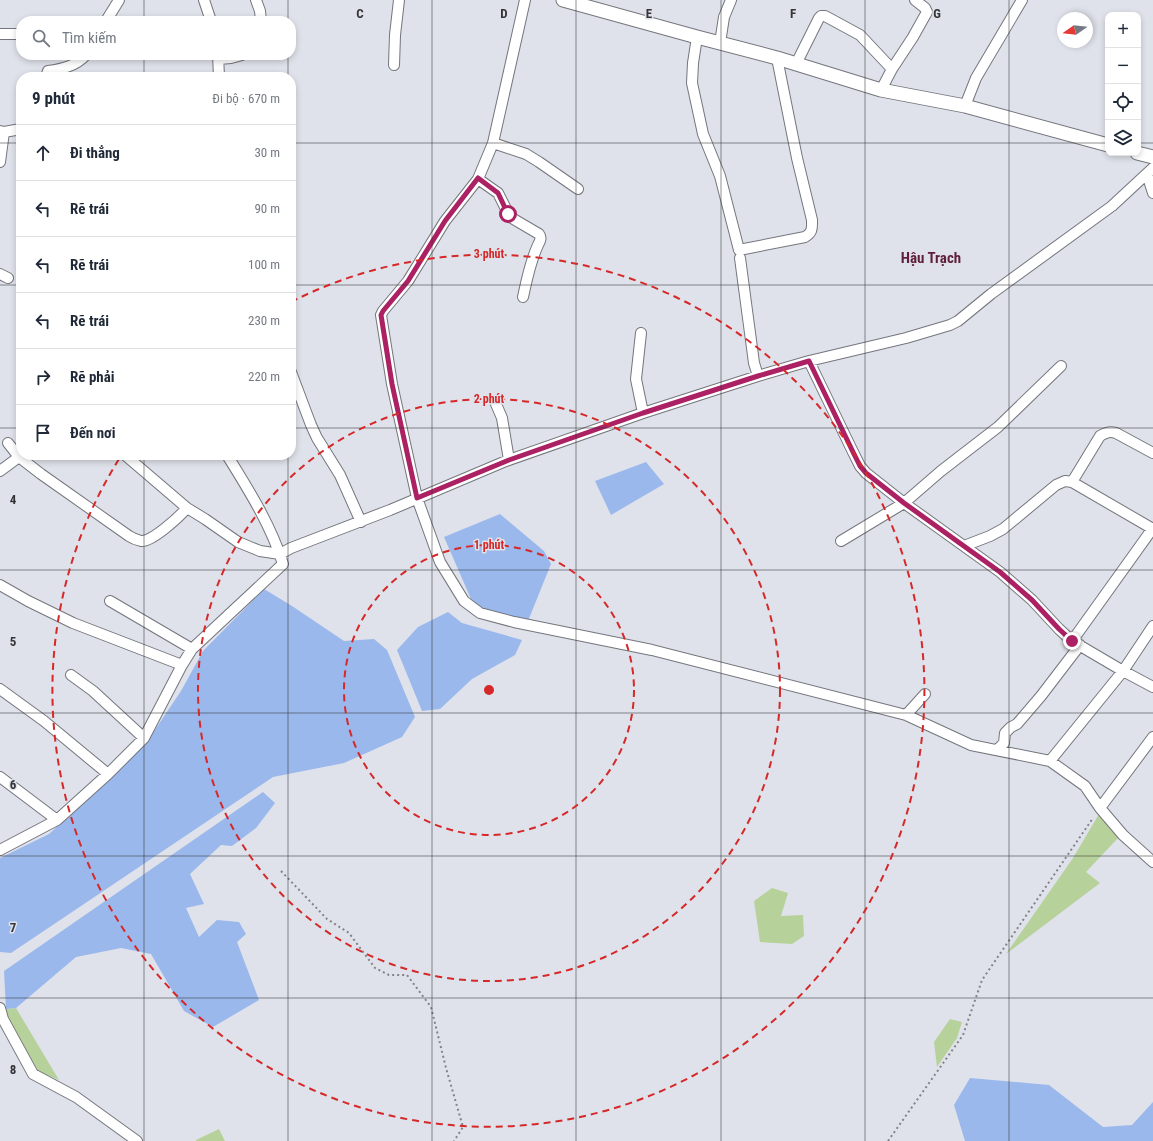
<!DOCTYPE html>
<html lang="vi">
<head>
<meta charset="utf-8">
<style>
  :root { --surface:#fff; --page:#f2f2f3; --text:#1f2937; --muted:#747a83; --line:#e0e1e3 }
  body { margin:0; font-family:"Roboto Condensed",sans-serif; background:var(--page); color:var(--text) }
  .controls { position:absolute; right:12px; top:12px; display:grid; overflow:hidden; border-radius:8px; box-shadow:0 2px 6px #0003 }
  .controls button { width:36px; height:36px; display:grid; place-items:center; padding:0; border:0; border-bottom:1px solid var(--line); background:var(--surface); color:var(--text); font:20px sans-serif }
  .compass { position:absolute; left:1057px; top:12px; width:36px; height:36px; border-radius:50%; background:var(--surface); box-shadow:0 2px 6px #0003; rotate:256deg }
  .stop { position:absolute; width:12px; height:12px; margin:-9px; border:3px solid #ab2163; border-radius:50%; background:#fff }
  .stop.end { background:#ab2163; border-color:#fff; box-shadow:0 1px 4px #0008 }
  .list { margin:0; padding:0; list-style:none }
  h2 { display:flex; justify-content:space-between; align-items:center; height:52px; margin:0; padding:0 16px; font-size:17px }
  h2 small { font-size:13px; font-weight:400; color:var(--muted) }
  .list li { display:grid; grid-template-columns:26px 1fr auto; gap:12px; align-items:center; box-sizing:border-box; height:56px; padding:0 16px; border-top:1px solid var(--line) }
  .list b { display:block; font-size:15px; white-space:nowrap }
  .list em { font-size:13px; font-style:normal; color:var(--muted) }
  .icon { flex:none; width:22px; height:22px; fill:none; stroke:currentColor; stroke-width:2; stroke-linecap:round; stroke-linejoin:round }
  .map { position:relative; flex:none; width:1153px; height:1141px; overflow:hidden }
  .search { position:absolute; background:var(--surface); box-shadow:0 2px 6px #0003; left:16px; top:16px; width:280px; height:44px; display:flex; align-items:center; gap:10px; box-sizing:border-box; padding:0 14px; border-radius:16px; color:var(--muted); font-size:15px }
  .panel { position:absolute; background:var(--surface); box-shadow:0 2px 6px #0003; left:16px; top:72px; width:280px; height:388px; border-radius:16px }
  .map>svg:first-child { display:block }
  .green { fill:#b7d19b }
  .water { fill:#9ab8ec }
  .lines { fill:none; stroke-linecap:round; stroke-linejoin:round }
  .minor-casing { stroke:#74767d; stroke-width:12 }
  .tertiary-casing { stroke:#74767d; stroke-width:15 }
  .path { stroke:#828389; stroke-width:2; stroke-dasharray:2 3; stroke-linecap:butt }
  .minor { stroke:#fff; stroke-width:10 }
  .tertiary { stroke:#fff; stroke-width:13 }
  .route { stroke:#ab2163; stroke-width:5 }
  .grid { fill:none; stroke:#343538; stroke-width:1; stroke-opacity:0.55 }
  .ring { fill:none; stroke:#d62828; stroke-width:2; stroke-dasharray:7 5 }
  .labels { text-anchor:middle; stroke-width:3; stroke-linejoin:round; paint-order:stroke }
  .quarter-label { font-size:15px; font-weight:bold; fill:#5f1e39; stroke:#dfe2ea }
  .grid-label { font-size:13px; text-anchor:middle; font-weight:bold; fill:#343538; stroke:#dfe2ea; stroke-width:3; stroke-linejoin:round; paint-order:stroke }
  .centre { fill:#d62828; stroke:#dfe2ea; stroke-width:2 }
  .ring-label { font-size:12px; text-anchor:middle; font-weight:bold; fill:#d62828; stroke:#dfe2ea; stroke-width:3; stroke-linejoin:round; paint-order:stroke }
</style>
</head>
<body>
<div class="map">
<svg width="1153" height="1141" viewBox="0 0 1153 1141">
  <rect width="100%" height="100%" fill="#dfe2ea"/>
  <path class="green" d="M 1099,814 L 1119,837 L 1086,872 L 1100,883 L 1006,954 L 1073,858 Z
    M 772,888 L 788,893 L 781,916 L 803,915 L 804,936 L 792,944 L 760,942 L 754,901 Z
    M 16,1008 L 59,1080 L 38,1071 L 9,1021 L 6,1009 Z
    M 950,1019 L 962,1022 L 957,1038 L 937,1067 L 934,1042 Z
    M 219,1129 L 225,1141 L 196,1141 L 196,1140 Z"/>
  <path class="water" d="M 646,462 L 664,484 L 611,515 L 595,481 Z
    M 500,514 L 544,551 L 551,564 L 528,621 L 487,612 L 471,599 L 444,537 Z
    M 264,589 L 292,606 L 344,641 L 374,639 L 387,650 L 415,717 L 402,737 L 344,763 L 273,777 L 11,953 L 0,952 L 0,858 L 49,834 L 101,786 L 148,740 L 181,691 L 203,651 Z
    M 448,612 L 462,623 L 522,640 L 515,655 L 472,679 L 440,709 L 422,711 L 397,650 L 418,627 Z
    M 263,792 L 275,803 L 256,828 L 232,846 L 221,845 L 190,874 L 204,904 L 186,908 L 199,937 L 217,920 L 239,922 L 246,934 L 237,942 L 259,1000 L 213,1027 L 184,1011 L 151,954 L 121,948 L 76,957 L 16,1008 L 6,1009 L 4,971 Z
    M 970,1078 L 1049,1085 L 1103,1127 L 1132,1125 L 1153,1102 L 1153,1141 L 965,1141 L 954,1105 Z"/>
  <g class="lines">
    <g class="minor-casing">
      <path id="minor" d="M 204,0 L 211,21
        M 256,0 L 260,11 L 261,21
        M 525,0 L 493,143 L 478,179 L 445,221 L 408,281 L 383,311 L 381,315 L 392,384 L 417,498 L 440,562 L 464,601 L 480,613 L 514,622 L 652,650 L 906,715 L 971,745 L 1050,761 L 1085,786 L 1100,808 L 1123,835 L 1153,862
        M 106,21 L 119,0
        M 0,34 L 21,34
        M 697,37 L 693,63 L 692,83 L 703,134 L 720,176 L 739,250 L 805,237 C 813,232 812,228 812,220 L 797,158 L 777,58
        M 720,43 L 724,17 L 731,0
        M 218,55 L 219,77
        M 219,59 L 231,58 L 242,55
        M 796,64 L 819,18 L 821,16 L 825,16 L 860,35 L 892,69
        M 394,65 L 395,35 L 399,0
        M 46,77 L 48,71 C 62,69 76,66 86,55
        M 881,90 L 892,69 L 913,37 L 927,12 L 925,8 L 915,0
        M 965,106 L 976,78 L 1022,0
        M 0,131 L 4,132 L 0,162
        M 4,132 L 21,129
        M 493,143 L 526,154 L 539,162 L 578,189
        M 1147,174 L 1153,193
        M 478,179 L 498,193 L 510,217 L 539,234 C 542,238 540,241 538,245 C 530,262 527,279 523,297
        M 740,258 L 754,363 L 758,376
        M 0,274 L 8,278
        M 641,333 L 636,379 L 643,413
        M 809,361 L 853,452 L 860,466 L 866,473 L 904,503 L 1000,572 L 1032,600 L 1059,629 L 1072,641 L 1123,671 L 1153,687
        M 291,372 L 311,425 L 317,438 L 340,475 L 361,522
        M 496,404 L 502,418 L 509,460
        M 8,443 L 19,457 L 41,474 L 129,536 C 132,538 137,540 141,541 C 152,542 179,517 187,508 L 205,519 L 238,542 L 260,551 L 280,554 L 291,548 L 390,510 L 506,461 L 643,413 L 758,376 L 809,361 L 906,338 L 950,325 L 958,321 L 991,294 L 1112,206 L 1153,168
        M 125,455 L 187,508
        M 0,471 L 19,457
        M 1072,482 L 1100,436 C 1106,432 1110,431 1116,433 L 1153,453
        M 841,541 L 904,503 L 941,471 L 998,427 L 1061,366
        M 964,546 L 990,536 L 1003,529 L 1056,485 L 1065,481 L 1072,482 L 1153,529
        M 0,585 L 28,601 L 73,623 L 182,665
        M 110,601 L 192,649
        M 1072,641 L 1153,528
        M 71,675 L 93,691 L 144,738
        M 0,689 L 44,721 L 108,774
        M 906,715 L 925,694
        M 997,750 L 1004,743 L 1005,733 L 1011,727 L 1017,724 L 1041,696 L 1080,645
        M 1050,761 L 1123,671 L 1153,626
        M 0,777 L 57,820
        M 1100,808 L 1153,737
        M 0,850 L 57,820 L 108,774 L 144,738 L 182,665 L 192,649 L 283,564 C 271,525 248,489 227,455
        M 0,1008 L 3,1019 L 33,1074 L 76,1097 L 137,1141"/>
    </g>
    <g class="tertiary-casing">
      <path id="tertiary" d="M 563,0 L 697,37 L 777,58 L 881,90 L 965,106 L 1108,145
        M 1137,153 L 1153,157"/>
    </g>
    <path class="path" d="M 281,871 L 327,919 L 349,933 L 375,968 L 389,975 L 407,975 L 431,1007 L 446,1068 L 463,1127 L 454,1141
      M 888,1141 L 963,1035 L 982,980 L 1093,818"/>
    <use href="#minor" class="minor"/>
    <use href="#tertiary" class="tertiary"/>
  </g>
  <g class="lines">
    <path class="route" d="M 508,214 L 498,193 L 478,178 L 445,221 L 408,281 L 383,311 L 381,315 L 392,384 L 417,498 L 509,460 L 643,413 L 758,376 L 809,361 L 853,452 L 860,466 L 866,473 L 904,503 L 1000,572 L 1032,600 L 1059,629 L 1072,641"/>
  </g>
  <path class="grid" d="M 144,0 L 144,21M 288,0 L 288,21M 432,0 L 432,1141M 576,0 L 576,1141M 721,0 L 721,1141M 865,0 L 865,1141M 1009,0 L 1009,1141M 144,55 L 144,77M 288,55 L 288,77M 0,143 L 21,143M 291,143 L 1108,143M 1138,143 L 1153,143M 0,285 L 21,285M 291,285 L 1153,285M 0,428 L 21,428M 291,428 L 1153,428M 144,455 L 144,1141M 288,455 L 288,1141M 0,570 L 1153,570M 0,713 L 1153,713M 0,856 L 1153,856M 0,998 L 1153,998"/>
  <g class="ring">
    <circle cx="489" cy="690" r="145"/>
    <circle cx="489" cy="690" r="291"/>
    <path d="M291 302A436 436 0 1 1 121 456"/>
  </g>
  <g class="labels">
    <g class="quarter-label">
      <text x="931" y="263">Hậu Trạch</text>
    </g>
  </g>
  <g class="grid-label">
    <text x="360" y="18">C</text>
    <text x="504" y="18">D</text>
    <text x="649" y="18">E</text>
    <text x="793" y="18">F</text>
    <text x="937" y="18">G</text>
    <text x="13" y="504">4</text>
    <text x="13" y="646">5</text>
    <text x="13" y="789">6</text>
    <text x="13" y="932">7</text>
    <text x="13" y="1074">8</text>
  </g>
  <circle cx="489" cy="690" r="6" class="centre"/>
  <g class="ring-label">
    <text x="489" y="258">3 phút</text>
    <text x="489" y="403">2 phút</text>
    <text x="489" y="549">1 phút</text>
  </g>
</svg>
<div class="controls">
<button>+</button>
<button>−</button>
<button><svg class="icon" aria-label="locate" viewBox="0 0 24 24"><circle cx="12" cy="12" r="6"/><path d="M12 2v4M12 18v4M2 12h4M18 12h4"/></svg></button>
<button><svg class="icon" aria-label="layers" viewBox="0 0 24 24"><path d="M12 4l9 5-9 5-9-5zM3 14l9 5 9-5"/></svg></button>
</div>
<svg class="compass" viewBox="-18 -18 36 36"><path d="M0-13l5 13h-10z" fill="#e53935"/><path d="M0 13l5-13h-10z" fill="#747a83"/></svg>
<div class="stop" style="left:508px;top:214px"></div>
<div class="stop end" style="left:1072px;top:641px"></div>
<div class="search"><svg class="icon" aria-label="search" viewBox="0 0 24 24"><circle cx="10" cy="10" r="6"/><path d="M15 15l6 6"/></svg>Tìm kiếm</div>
<section class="panel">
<h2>9 phút<small>Đi bộ · 670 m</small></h2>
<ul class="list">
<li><svg class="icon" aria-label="ahead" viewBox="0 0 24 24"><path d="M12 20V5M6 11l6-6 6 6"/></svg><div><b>Đi thẳng</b></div><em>30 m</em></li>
<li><svg class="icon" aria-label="left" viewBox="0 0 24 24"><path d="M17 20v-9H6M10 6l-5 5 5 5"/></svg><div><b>Rẽ trái</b></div><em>90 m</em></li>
<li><svg class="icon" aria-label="left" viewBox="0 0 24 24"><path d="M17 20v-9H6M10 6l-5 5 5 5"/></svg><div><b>Rẽ trái</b></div><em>100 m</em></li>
<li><svg class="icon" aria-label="left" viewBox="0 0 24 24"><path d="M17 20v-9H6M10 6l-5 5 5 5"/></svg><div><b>Rẽ trái</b></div><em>230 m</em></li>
<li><svg class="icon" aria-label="right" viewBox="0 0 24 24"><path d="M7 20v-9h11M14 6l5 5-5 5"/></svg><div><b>Rẽ phải</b></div><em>220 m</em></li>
<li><svg class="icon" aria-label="arrive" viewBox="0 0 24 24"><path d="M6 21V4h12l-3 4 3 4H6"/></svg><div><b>Đến nơi</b></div></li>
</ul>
</section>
</div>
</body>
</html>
